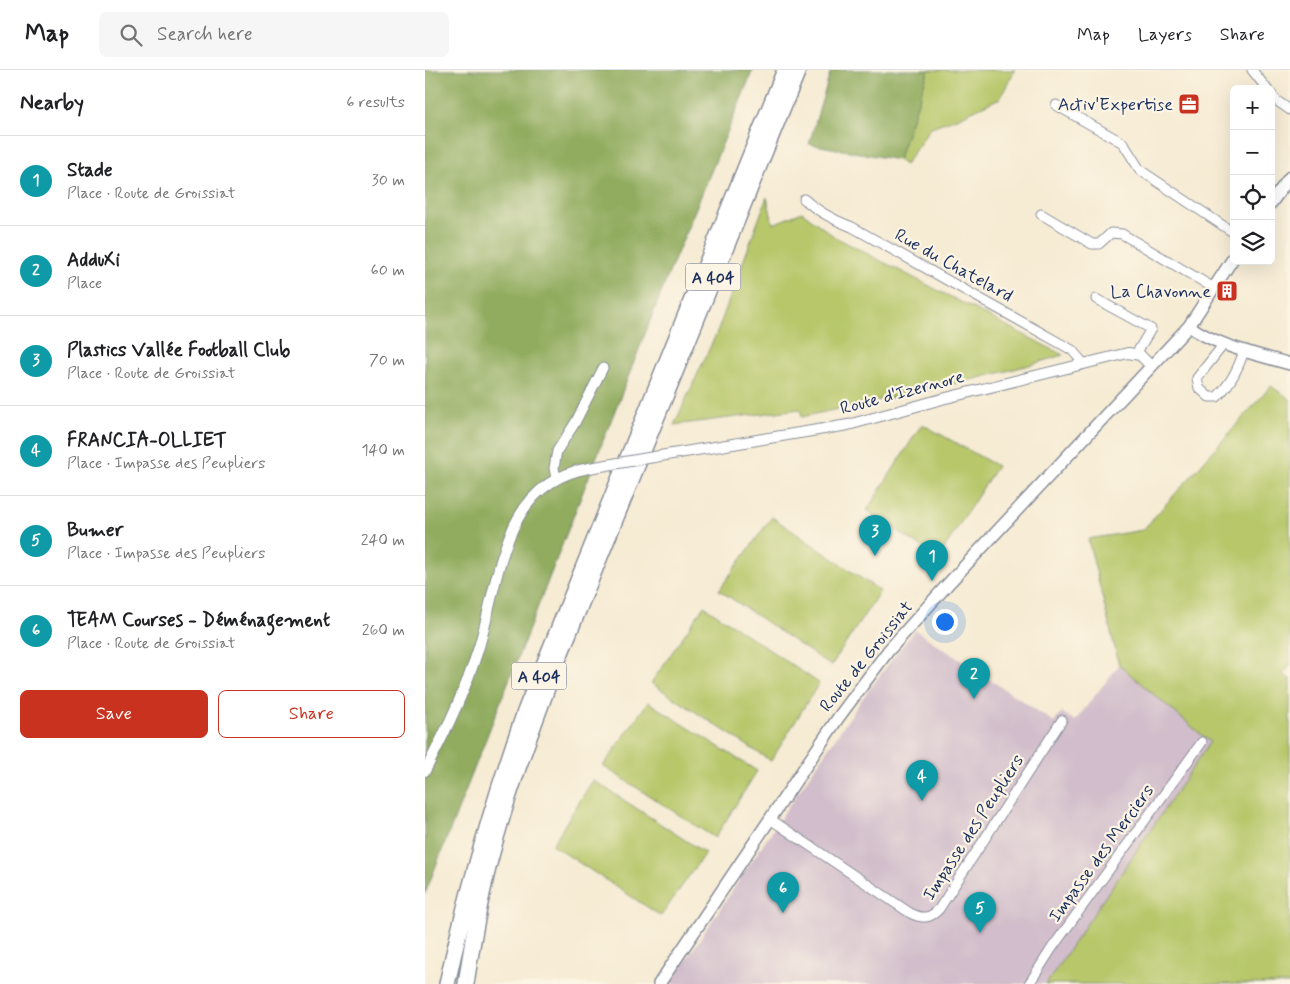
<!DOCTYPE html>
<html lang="en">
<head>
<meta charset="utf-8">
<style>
  :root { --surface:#fff; --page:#f6f6f6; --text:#202124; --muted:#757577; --line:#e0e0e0; --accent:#c8321e }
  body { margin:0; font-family:Mynerve,sans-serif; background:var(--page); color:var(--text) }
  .controls { position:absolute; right:15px; top:15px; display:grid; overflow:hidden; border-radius:8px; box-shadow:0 5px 20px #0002 }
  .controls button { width:45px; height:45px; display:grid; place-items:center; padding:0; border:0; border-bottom:1px solid var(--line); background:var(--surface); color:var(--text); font:25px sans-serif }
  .you { position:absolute; left:519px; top:551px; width:18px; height:18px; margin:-12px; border:4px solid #fff; border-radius:50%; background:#1a73e8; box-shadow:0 0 0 8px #1a73e833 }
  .badge { display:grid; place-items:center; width:32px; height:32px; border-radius:50%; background:var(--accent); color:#fff; font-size:16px; font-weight:700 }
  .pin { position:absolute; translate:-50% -41px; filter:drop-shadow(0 1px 2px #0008) }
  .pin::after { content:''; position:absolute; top:26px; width:18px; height:15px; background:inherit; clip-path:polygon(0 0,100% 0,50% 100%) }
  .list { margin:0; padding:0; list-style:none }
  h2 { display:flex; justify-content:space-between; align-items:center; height:65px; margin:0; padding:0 20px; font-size:21px }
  h2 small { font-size:16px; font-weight:400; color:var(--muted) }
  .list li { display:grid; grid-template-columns:32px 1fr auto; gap:15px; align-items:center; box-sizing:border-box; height:90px; padding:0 20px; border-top:1px solid var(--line) }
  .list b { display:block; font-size:19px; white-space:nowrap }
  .list p { margin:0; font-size:16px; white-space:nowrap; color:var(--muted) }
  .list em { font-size:16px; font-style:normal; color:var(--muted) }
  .actions { display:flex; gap:10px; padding:15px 20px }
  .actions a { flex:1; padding:11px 0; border:1px solid var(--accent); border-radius:8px; text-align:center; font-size:18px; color:var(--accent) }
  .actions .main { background:var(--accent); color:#fff }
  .icon { flex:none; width:28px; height:28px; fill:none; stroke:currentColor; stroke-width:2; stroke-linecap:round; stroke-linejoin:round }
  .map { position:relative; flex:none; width:865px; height:914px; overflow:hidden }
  header { display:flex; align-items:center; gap:30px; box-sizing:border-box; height:70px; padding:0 25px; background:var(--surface); border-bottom:1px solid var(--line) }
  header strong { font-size:24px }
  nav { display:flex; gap:28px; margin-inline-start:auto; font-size:18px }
  .search { width:350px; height:45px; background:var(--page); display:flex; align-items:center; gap:12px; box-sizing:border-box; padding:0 18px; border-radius:8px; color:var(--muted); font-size:19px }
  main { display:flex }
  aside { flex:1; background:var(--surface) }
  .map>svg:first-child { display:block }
  .industrial { fill:#d1bdcb }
  .green { fill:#b7c76a; stroke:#697b64 }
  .forest { fill:#91ac5e; stroke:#566e5e }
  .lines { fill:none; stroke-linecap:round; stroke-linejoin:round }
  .minor-casing { stroke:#888d98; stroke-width:11 }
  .tertiary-casing { stroke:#888d98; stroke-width:12 }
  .secondary-casing { stroke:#888d98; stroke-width:14 }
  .motorway-casing { stroke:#888d98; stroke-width:18 }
  .minor { stroke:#fff; stroke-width:9 }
  .tertiary { stroke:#fff; stroke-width:10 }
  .secondary { stroke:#fff; stroke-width:11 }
  .motorway { stroke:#fff; stroke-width:15 }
  .tertiary-bridge-casing { stroke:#888d98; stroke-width:12; stroke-linecap:butt }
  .tertiary-bridge { stroke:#fff; stroke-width:10 }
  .labels { text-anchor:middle; stroke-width:4.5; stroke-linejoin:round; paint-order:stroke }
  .shield { fill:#fcf5e5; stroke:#5e6a86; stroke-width:1 }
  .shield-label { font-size:16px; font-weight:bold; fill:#1b2f5e }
  .poi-label { font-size:18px; fill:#1b2f5e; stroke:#fcf5e5; text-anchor:end }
  .street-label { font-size:18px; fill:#1b2f5e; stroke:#fcf5e5 }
</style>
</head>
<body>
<header>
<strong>Map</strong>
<div class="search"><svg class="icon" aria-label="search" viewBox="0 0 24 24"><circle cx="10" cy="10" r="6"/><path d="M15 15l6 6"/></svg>Search here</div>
<nav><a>Map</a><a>Layers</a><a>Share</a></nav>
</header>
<main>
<aside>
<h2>Nearby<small>6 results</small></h2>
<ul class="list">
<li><span class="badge" style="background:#0f9aa8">1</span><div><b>Stade</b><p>Place · Route de Groissiat</p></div><em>30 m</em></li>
<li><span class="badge" style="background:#0f9aa8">2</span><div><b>AdduXi</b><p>Place</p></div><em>60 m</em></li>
<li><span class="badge" style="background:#0f9aa8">3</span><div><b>Plastics Vallée Football Club</b><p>Place · Route de Groissiat</p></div><em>70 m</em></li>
<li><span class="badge" style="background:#0f9aa8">4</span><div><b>FRANCIA-OLLIET</b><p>Place · Impasse des Peupliers</p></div><em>140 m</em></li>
<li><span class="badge" style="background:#0f9aa8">5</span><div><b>Bumer</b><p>Place · Impasse des Peupliers</p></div><em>240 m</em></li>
<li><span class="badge" style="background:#0f9aa8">6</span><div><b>TEAM Courses - Déménagement</b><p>Place · Route de Groissiat</p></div><em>260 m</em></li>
</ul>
<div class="actions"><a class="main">Save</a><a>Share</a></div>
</aside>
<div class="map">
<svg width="865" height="914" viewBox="0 0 865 914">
  <rect width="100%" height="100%" fill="#fcf5e5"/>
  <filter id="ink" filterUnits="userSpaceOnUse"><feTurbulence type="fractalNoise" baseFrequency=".02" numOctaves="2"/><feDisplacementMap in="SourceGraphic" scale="10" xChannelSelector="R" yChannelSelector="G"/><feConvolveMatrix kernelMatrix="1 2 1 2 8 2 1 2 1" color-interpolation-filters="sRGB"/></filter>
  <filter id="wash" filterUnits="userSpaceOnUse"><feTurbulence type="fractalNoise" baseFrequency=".0096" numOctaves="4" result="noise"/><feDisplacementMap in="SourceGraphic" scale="20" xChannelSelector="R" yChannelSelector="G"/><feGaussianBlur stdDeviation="1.12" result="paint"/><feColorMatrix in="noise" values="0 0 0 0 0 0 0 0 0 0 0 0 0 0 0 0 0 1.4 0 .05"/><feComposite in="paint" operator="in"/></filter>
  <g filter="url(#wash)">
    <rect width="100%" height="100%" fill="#f6ebd3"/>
    <path class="industrial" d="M 490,560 L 629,652 L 637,642 L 650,651 L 694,595 L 785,672 L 621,914 L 245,914 L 361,740 L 442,622 Z"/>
    <path class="green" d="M 504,0 L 590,0 L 575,28 L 532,48 L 506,57 L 480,95 L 473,90 Z
      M 342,127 L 348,154 L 377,142 L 410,167 L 638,285 C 552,312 464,327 377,347 L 375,339 L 249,355 L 293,260 Z
      M 846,316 L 865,329 L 865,596 L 858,604 L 865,609 L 865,914 L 621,914 L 785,672 L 694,595 L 663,469 L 718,460 Z
      M 497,354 L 572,396 L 513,488 L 442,440 Z
      M 347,447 L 455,521 L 406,596 L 294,520 Z
      M 279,536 L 394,613 L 346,691 L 226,613 Z
      M 223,632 L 332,701 L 290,768 L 178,696 Z
      M 168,710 L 280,783 L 236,846 L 127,775 Z"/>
    <path class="forest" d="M 0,0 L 328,0 L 242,208 L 0,824 Z
      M 406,0 L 504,0 L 473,90 L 384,74 Z"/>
  </g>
  <g filter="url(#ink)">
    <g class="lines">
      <g class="minor-casing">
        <path id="minor" d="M 827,0 L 842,19
          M 846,24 L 852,31 L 865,40
          M 631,35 L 698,73 L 715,100 L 809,163
          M 379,129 C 393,142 409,150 427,157 L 647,280 L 659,294
          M 616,144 L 667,174 L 674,174 L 686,163 L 697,164 L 789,218
          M 671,229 L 726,259 L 711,284
          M 799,274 L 772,308 L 774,318 L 784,327 L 792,327 C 806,313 813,299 819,281
          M 131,408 L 129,398 L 132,381 L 150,353 L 178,298
          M 345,749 L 485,843 C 497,849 505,849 514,839 L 637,650
          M 604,914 L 627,878 L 777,672"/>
      </g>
      <g class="tertiary-casing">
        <path id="tertiary" d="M 229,387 L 423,355 L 517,329 L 703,283 L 715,285 L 726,296
          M 0,701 C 20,663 39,624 52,583 C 75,514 74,413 164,398"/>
      </g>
      <g class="secondary-casing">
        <path id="secondary" d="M 846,133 L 865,107
          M 764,256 C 794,277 831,284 865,294
          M 234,914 L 413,648 L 463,581 L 523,514 L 764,256 L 809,187"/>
      </g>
      <g class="motorway-casing">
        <path id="motorway" d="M 22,914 C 42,821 69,729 101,639 L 360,0
          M 41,914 C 48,867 56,821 69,775 C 85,716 107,659 128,602 L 373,0"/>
      </g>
      <use href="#minor" class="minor"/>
      <use href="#tertiary" class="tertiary"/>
      <use href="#secondary" class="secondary"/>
      <use href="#motorway" class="motorway"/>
      <g class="tertiary-bridge-casing">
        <path id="tertiary-bridge" d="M 164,398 L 229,387"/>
      </g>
      <use href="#tertiary-bridge" class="tertiary-bridge"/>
    </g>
  </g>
  <defs>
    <g id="office-square" transform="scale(1.125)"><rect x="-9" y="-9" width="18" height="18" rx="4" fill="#c8321e" stroke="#fcf5e5"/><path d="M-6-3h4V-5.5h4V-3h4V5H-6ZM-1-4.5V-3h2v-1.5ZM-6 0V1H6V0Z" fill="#fff"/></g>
    <g id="building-square" transform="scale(1.125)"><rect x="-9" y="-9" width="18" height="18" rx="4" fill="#c8321e" stroke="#fcf5e5"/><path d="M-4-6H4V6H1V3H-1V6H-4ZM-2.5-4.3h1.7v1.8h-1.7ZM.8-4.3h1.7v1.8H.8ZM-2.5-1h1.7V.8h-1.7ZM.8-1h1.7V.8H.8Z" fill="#fff"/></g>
  </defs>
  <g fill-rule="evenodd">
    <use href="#office-square" x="764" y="34"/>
    <use href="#building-square" x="802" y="221"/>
  </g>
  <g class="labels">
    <g class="shield">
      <rect x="260.5" y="193.5" width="55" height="27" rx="4"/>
      <rect x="86.5" y="592.5" width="55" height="27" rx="4"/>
    </g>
    <g class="shield-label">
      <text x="288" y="213">A 404</text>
      <text x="114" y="612">A 404</text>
    </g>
    <g class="poi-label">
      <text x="748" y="40">Activ'Expertise</text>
      <text x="786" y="227">La Chavonne</text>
    </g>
    <g class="street-label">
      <text transform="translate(529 195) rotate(29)" y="6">Rue du Chatelard</text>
      <text transform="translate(477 322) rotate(-15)" y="6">Route d'Izernore</text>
      <text transform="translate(441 586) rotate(-51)" y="6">Route de Groissiat</text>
      <text transform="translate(548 757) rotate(-57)" y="6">Impasse des Peupliers</text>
      <text transform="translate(676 783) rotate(-54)" y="6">Impasse des Merciers</text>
    </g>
  </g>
</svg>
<div class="controls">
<button>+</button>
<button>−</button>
<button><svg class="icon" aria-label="locate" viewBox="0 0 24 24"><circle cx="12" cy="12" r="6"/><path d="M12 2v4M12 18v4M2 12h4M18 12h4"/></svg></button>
<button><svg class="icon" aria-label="layers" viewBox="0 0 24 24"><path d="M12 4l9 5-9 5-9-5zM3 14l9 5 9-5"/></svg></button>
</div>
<div class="you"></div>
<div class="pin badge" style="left:507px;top:511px;background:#0f9aa8">1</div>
<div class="pin badge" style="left:549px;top:629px;background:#0f9aa8">2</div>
<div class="pin badge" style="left:450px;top:486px;background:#0f9aa8">3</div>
<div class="pin badge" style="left:497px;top:731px;background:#0f9aa8">4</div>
<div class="pin badge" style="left:555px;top:863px;background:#0f9aa8">5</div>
<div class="pin badge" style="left:358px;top:843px;background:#0f9aa8">6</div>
</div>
</main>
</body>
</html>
